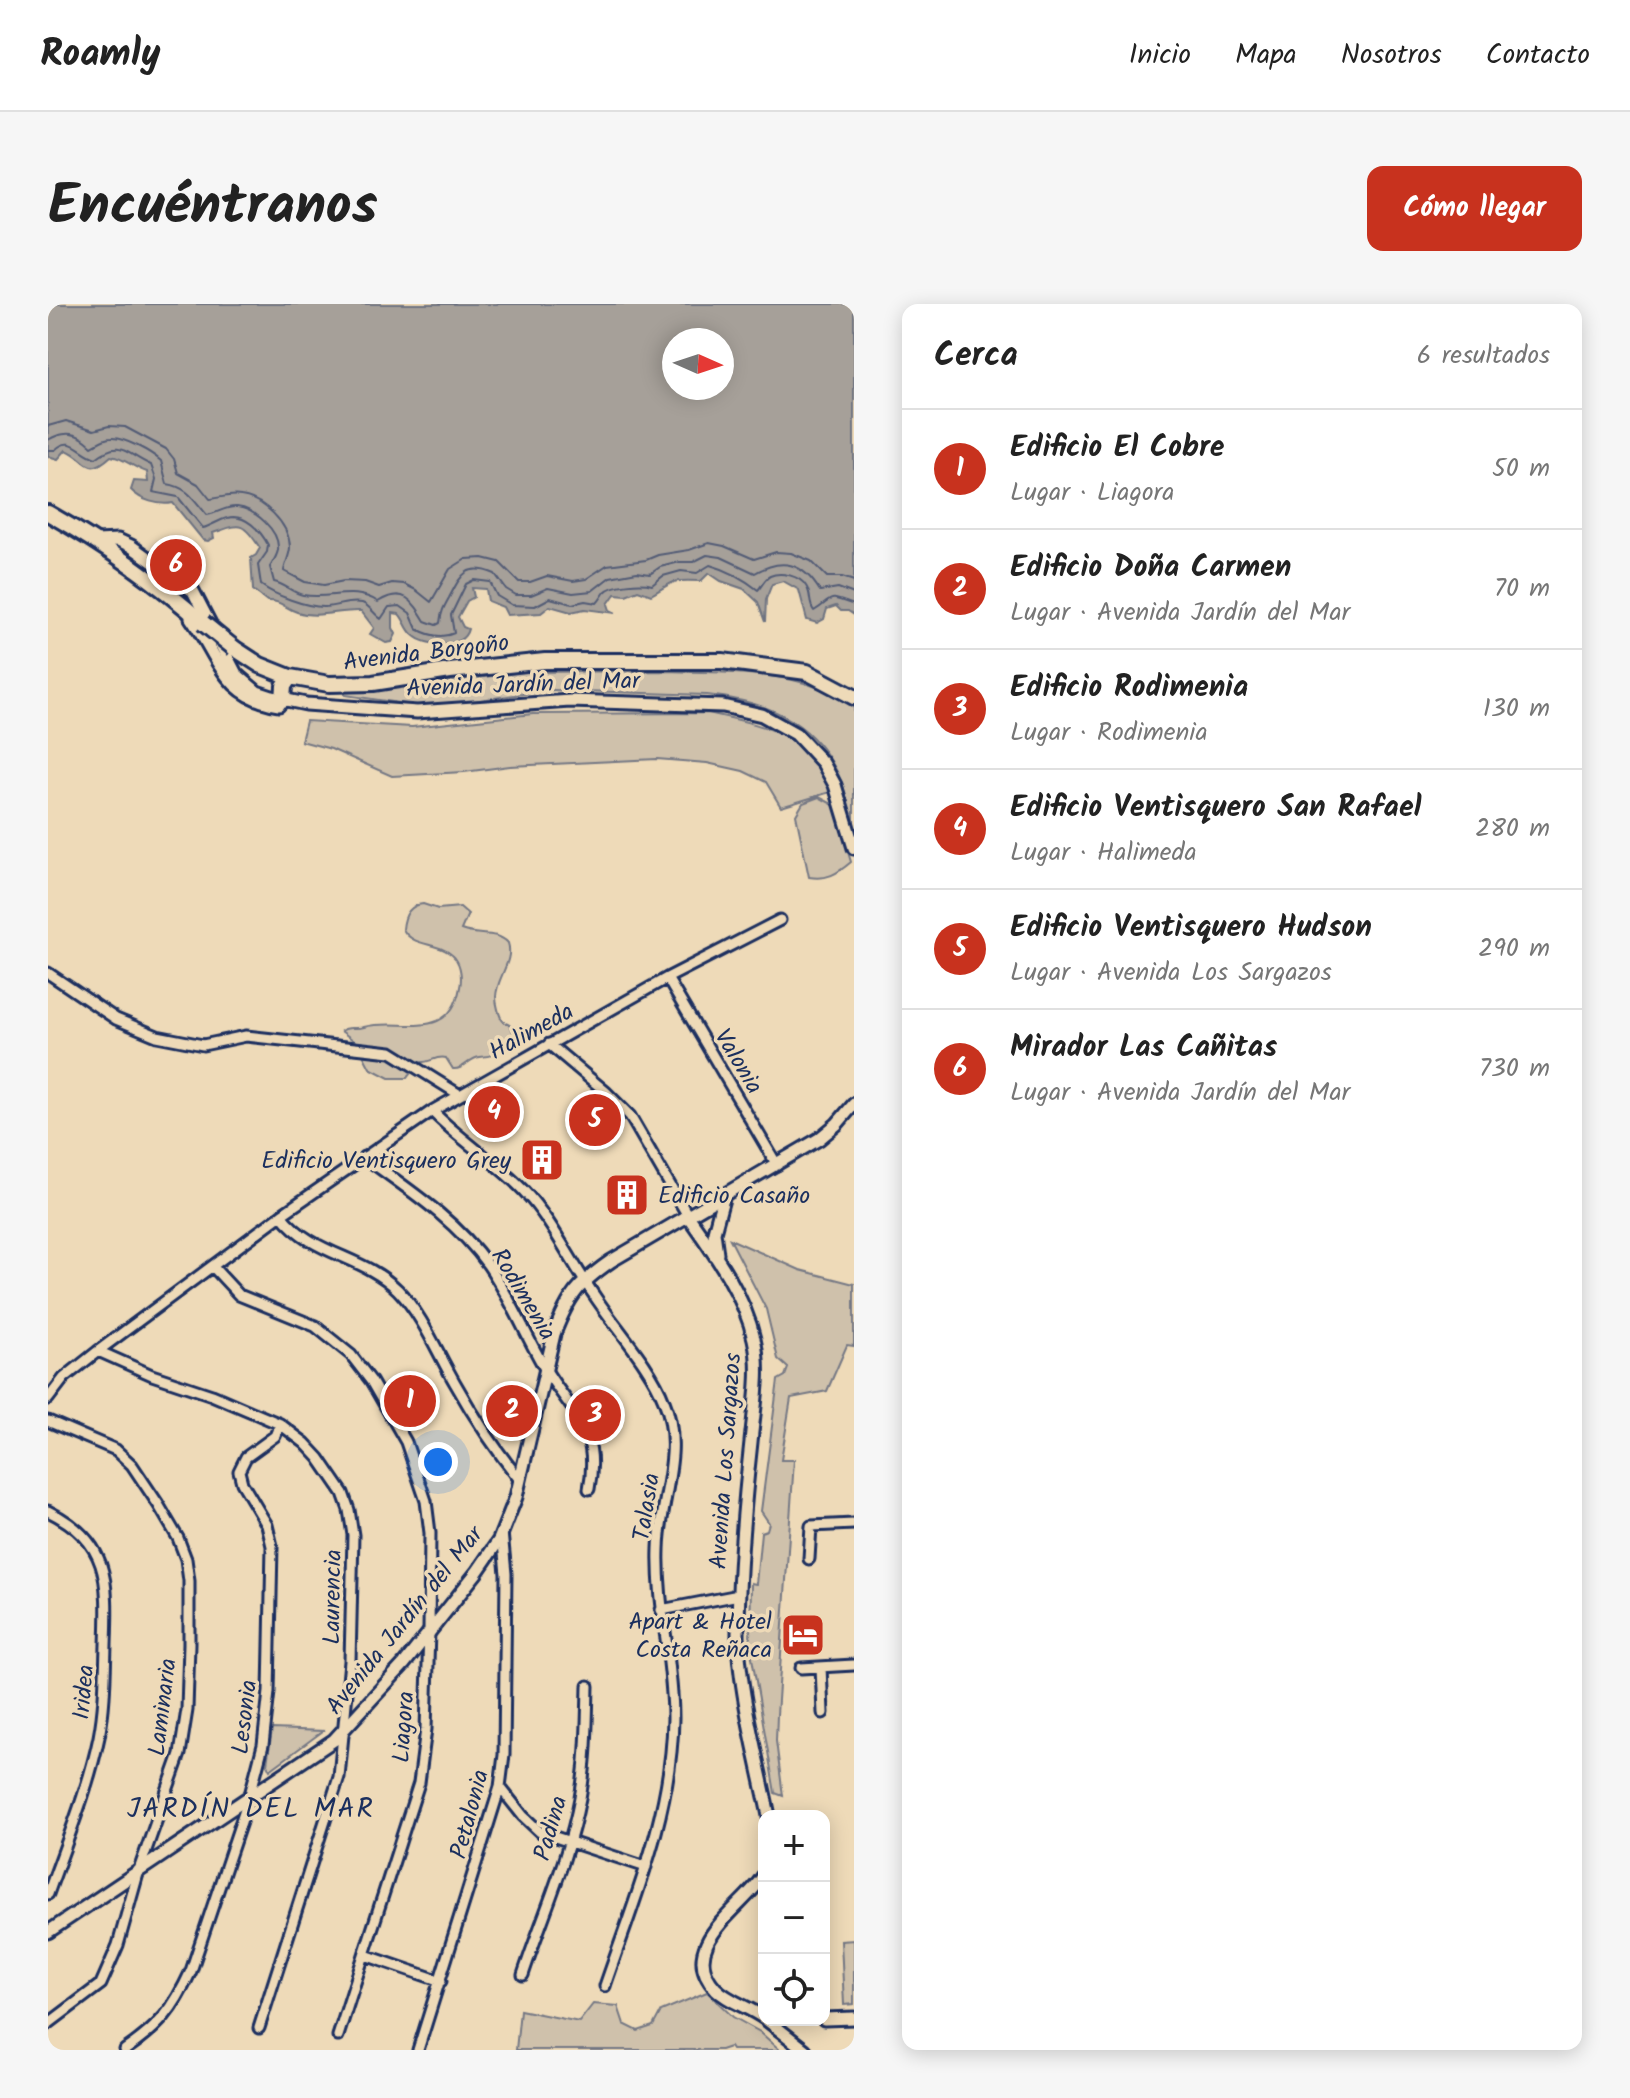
<!DOCTYPE html>
<html lang="es">
<head>
<meta charset="utf-8">
<style>
  :root { --surface:#fff; --page:#f6f6f6; --text:#222; --muted:#767676; --line:#e0e0e0; --accent:#c8321e }
  body { margin:0; font-family:Kalam,sans-serif; background:var(--page); color:var(--text) }
  .controls { position:absolute; right:24px; bottom:24px; display:grid; overflow:hidden; border-radius:16px; box-shadow:0 4px 20px #0003 }
  .controls button { width:72px; height:72px; display:grid; place-items:center; padding:0; border:0; border-bottom:2px solid var(--line); background:var(--surface); color:var(--text); font:40px sans-serif }
  .compass { position:absolute; left:614px; top:24px; width:72px; height:72px; border-radius:50%; background:var(--surface); box-shadow:0 4px 20px #0003; rotate:93deg }
  .you { position:absolute; left:390px; top:1158px; width:28px; height:28px; margin:-20px; border:6px solid #fff; border-radius:50%; background:#1a73e8; box-shadow:0 0 0 12px #1a73e833 }
  .badge { display:grid; place-items:center; width:52px; height:52px; border-radius:50%; background:var(--accent); color:#fff; font-size:26px; font-weight:700 }
  .pin { position:absolute; translate:-50% -50%; border:4px solid #fff; box-shadow:0 2px 8px #0006 }
  .list { margin:0; padding:0; list-style:none }
  h2 { display:flex; justify-content:space-between; align-items:center; height:104px; margin:0; padding:0 32px; font-size:34px }
  h2 small { font-size:26px; font-weight:400; color:var(--muted) }
  .list li { display:grid; grid-template-columns:52px 1fr auto; gap:24px; align-items:center; box-sizing:border-box; height:120px; padding:0 32px; border-top:2px solid var(--line) }
  .list b { display:block; font-size:30px; white-space:nowrap }
  .list p { margin:0; font-size:26px; white-space:nowrap; color:var(--muted) }
  .list em { font-size:26px; font-style:normal; color:var(--muted) }
  .icon { flex:none; width:44px; height:44px; fill:none; stroke:currentColor; stroke-width:2; stroke-linecap:round; stroke-linejoin:round }
  .map { position:relative; flex:none; width:806px; height:1746px; overflow:hidden; border-radius:16px }
  header { display:flex; align-items:center; gap:48px; box-sizing:border-box; height:112px; padding:0 40px; background:var(--surface); border-bottom:2px solid var(--line) }
  header strong { font-size:38px }
  nav { display:flex; gap:44px; margin-inline-start:auto; font-size:28px }
  .intro { display:flex; align-items:center; justify-content:space-between; box-sizing:border-box; height:192px; padding:0 48px }
  h1 { margin:0; font-size:56px }
  .button { padding:20px 36px; border-radius:16px; background:var(--accent); color:#fff; font-size:28px; font-weight:700 }
  main { display:flex; gap:48px; padding:0 48px }
  aside { flex:1; background:var(--surface); border-radius:16px; box-shadow:0 4px 20px #0003 }
  .map>svg:first-child { display:block }
  .green { fill:#cfc1ab; stroke:#757884; stroke-width:2 }
  .water { fill:#a6a099; stroke:#6e7381; stroke-width:2; fill-rule:evenodd }
  .lines { fill:none; stroke-linecap:round; stroke-linejoin:round }
  .shore { stroke:#535c76; stroke-width:2 }
  .minor-casing { stroke:#1b2f5e; stroke-width:15 }
  .tertiary-casing { stroke:#1b2f5e; stroke-width:17 }
  .primary-casing { stroke:#1b2f5e; stroke-width:20 }
  .minor { stroke:#eedab8; stroke-width:9 }
  .tertiary { stroke:#eedab8; stroke-width:11 }
  .primary { stroke:#eedab8; stroke-width:14 }
  .primary-bridge-casing { stroke:#1b2f5e; stroke-width:20; stroke-linecap:butt }
  .primary-bridge { stroke:#eedab8; stroke-width:14 }
  .labels { text-anchor:middle; stroke-width:7; stroke-linejoin:round; paint-order:stroke }
  .street-label { font-size:24px; fill:#1b2f5e; stroke:#eedab8 }
  .poi-label { font-size:24px; fill:#1b2f5e; stroke:#eedab8; text-anchor:end }
  .quarter-label { font-size:28px; letter-spacing:2px; fill:#1b2f5e; stroke:#eedab8 }
</style>
</head>
<body>
<header>
<strong>Roamly</strong>
<nav><a>Inicio</a><a>Mapa</a><a>Nosotros</a><a>Contacto</a></nav>
</header>
<div class="intro"><h1>Encuéntranos</h1><a class="button">Cómo llegar</a></div>
<main>
<div class="map">
<svg width="806" height="1746" viewBox="0 0 806 1746">
  <rect width="100%" height="100%" fill="#eedab8"/>
  <filter id="ink" filterUnits="userSpaceOnUse"><feTurbulence type="fractalNoise" baseFrequency=".0125" numOctaves="2"/><feDisplacementMap in="SourceGraphic" scale="16" xChannelSelector="R" yChannelSelector="G"/><feConvolveMatrix kernelMatrix="1 2 1 2 8 2 1 2 1" color-interpolation-filters="sRGB"/></filter>
  <g filter="url(#ink)">
    <path class="green" d="M 619,367 C 683,370 754,363 806,404 L 806,527 C 801,508 798,484 788,466 C 761,414 715,397 659,391 L 504,386 L 403,400 L 365,401 L 297,391 L 297,387 L 348,384 L 475,368 Z
      M 660,409 C 713,421 764,428 782,488 L 733,503 L 718,478 L 695,467 L 659,459 L 609,455 L 462,462 L 416,468 L 344,472 L 283,445 L 253,437 L 258,417 L 364,423 L 485,410 Z
      M 771,493 L 786,501 L 803,558 C 789,570 779,576 761,573 L 748,511 L 755,499 Z
      M 375,600 L 390,605 L 412,603 L 420,610 L 413,626 C 429,633 448,626 460,639 C 466,658 448,674 448,693 C 448,699 451,712 455,717 C 460,722 461,718 464,725 C 472,746 446,752 432,753 C 421,754 416,766 405,765 L 398,754 C 388,751 381,760 371,758 L 359,774 L 341,774 L 322,764 L 309,739 L 293,727 C 301,721 307,726 316,723 C 352,713 402,740 412,683 C 414,674 413,662 407,654 C 393,637 364,644 355,625 C 356,613 361,601 375,600 Z
      M 682,935 L 752,966 L 806,980 L 806,1042 L 799,1041 L 779,1087 L 743,1094 L 733,1156 L 746,1156 L 729,1411 L 728,1437 L 735,1492 L 727,1489 L 702,1342 L 703,1279 L 708,1280 L 713,1228 L 719,1226 L 721,1219 L 713,1207 L 730,1076 L 737,1072 L 740,1064 L 730,1055 L 718,1005 Z
      M 224,1425 L 275,1427 L 222,1466 L 219,1460 Z
      M 806,1636 L 806,1700 L 796,1701 L 793,1637 Z
      M 659,1688 L 685,1713 L 712,1728 L 732,1746 L 684,1746 L 682,1743 L 673,1746 L 468,1746 L 472,1706 L 531,1718 L 545,1700 L 570,1702 L 576,1720 L 590,1727 L 605,1722 L 613,1707 Z"/>
    <path class="water" d="M 0,0 L 806,0 L 806,311 L 800,307 L 793,307 L 788,302 L 779,305 L 776,315 L 769,319 L 759,316 L 751,286 L 735,277 L 724,280 L 718,295 L 717,318 L 710,298 L 696,285 L 673,277 L 661,269 L 653,277 C 622,276 629,276 603,291 L 590,286 L 578,291 L 567,290 L 560,300 L 562,306 L 568,309 L 537,305 L 523,308 L 502,302 L 493,309 L 459,311 L 455,303 L 440,297 L 438,285 L 424,284 L 426,293 L 419,297 L 410,313 L 415,323 L 420,325 C 415,346 378,343 365,331 C 358,325 357,316 351,310 L 345,309 L 345,324 L 348,330 L 344,338 L 338,339 L 322,330 L 326,324 L 313,307 C 291,306 269,315 249,308 C 237,304 232,296 219,297 L 205,286 L 203,254 L 208,251 L 212,244 C 194,216 192,220 165,229 L 166,234 L 160,237 L 155,236 L 125,199 C 111,202 92,196 83,186 L 86,177 L 100,178 L 99,168 C 86,164 76,154 63,152 C 38,175 40,154 18,146 L 10,155 L 0,152 ZM 626,36 L 674,36 L 674,84 L 626,84 Z"/>
    <g class="lines">
      <path class="shore" d="M 0,122 L 18,117 L 46,126 L 61,122 L 77,123 L 118,145 L 126,155 L 130,169 L 150,180 L 162,195 C 172,194 182,190 193,192 C 215,195 241,219 242,243 C 242,251 237,259 236,267 L 257,278 L 276,281 L 296,277 L 317,278 L 331,283 L 344,279 L 356,280 L 368,286 L 383,298 L 402,265 L 418,255 L 435,254 L 451,258 L 471,278 L 482,278 L 499,272 L 525,277 L 538,275 L 559,261 L 598,256 L 610,251 L 641,246 L 661,239 L 676,242 L 706,255 L 728,248 L 743,249 L 763,257 L 779,273 L 794,273 L 806,277
        M 0,136 C 17,126 30,128 44,142 C 50,139 56,134 63,134 C 76,133 103,148 113,157 L 119,180 C 140,183 146,196 159,211 C 169,210 177,202 189,203 C 207,205 232,227 230,246 C 229,252 225,258 222,263 L 226,278 C 237,280 245,289 255,291 C 282,296 306,282 330,298 C 356,282 365,297 377,317 L 388,321 L 392,319 C 393,308 396,303 401,294 C 413,271 418,258 447,270 L 458,285 L 468,291 L 483,291 L 500,284 L 525,289 L 544,287 L 562,273 L 589,268 L 602,270 L 612,263 L 632,258 L 645,258 L 659,251 L 673,253 L 707,269 C 735,253 755,259 772,287 L 790,284 L 806,290
        M 0,146 L 7,146 C 23,130 31,149 48,154 C 73,134 79,151 103,161 L 108,175 L 105,188 L 130,193 L 155,224 C 163,222 171,216 179,214 C 197,209 213,227 220,241 L 219,248 L 210,261 L 213,281 C 226,291 258,303 276,303 C 289,303 300,296 314,299 C 321,301 327,311 333,315 L 341,303 L 352,302 L 362,309 L 369,325 C 380,331 394,335 406,329 L 403,311 L 418,280 L 426,276 L 442,278 L 449,292 L 464,301 L 487,302 L 502,294 L 524,300 L 537,297 L 549,299 C 552,296 554,292 557,288 C 564,280 594,278 604,281 L 615,272 L 633,267 L 649,269 L 662,261 C 680,266 696,275 710,286 C 714,282 716,275 722,272 C 733,267 752,272 758,282 C 764,291 760,299 766,307 C 788,294 776,290 806,301"/>
      <g class="minor-casing">
        <path id="minor" d="M 0,669 L 68,715 L 109,732 L 155,741 L 198,732 L 343,748 L 412,791
          M 619,674 L 729,861
          M 501,740 L 558,788 L 582,812 L 640,912
          M 384,807 C 412,836 447,857 475,886 C 504,916 522,957 546,991 C 567,1023 603,1062 616,1097 C 637,1147 612,1194 611,1245 C 609,1302 625,1357 625,1414 C 624,1507 587,1594 557,1682
          M 316,853 C 360,885 408,916 440,961 C 462,993 477,1030 496,1063 C 523,1109 553,1124 541,1185
          M 233,911 C 265,952 315,951 350,986 C 375,1012 389,1048 407,1079 C 426,1113 448,1146 472,1176
          M 165,963 L 191,991 L 267,1022 L 303,1051 L 323,1077 L 358,1138 L 378,1197 L 382,1229 L 381,1327 L 378,1425 L 371,1479 L 290,1732
          M 50,1047 L 104,1071 L 164,1091 L 232,1120 L 257,1139 L 271,1154 L 295,1189 L 301,1206 L 305,1231 L 302,1357 L 291,1473 L 211,1724
          M 0,1095 L 16,1074 L 50,1047 L 233,911 L 384,807 L 619,674 L 732,616
          M 0,1117 L 68,1146 L 84,1161 L 110,1200 L 130,1234 L 138,1255 L 141,1277 L 141,1340 L 139,1406 L 132,1450 L 91,1566 L 70,1641 L 53,1680 L 0,1720
          M 0,1207 C 63,1238 60,1279 58,1341 C 57,1372 57,1402 51,1433 C 40,1486 18,1539 0,1590
          M 761,1255 L 763,1222 L 806,1220
          M 613,1306 L 691,1291
          M 773,1363 L 775,1409
          M 753,1364 L 806,1361
          M 452,1483 L 475,1512 L 492,1528 L 598,1563
          M 317,1651 L 393,1677
          M 475,1671 C 494,1613 521,1554 532,1494 C 539,1457 539,1420 540,1382
          M 77,1746 C 112,1722 125,1706 143,1667 L 202,1491 L 215,1441 L 221,1388 L 224,1242 L 219,1221 L 194,1179 L 191,1167 L 198,1153 L 227,1132 L 232,1120
          M 370,1746 L 452,1483 L 456,1451 L 458,1270 L 454,1228"/>
      </g>
      <g class="tertiary-casing">
        <path id="tertiary" d="M 49,237 L 70,236 L 83,242 L 145,287 L 188,370 L 209,388 L 224,393 L 258,400 L 369,408 L 522,397 L 675,402 L 714,411 L 748,430 L 775,459 L 787,481 L 806,544
          M 143,314 C 171,353 176,393 231,401
          M 640,912 C 666,949 696,990 706,1035 C 714,1068 706,1104 703,1138 C 696,1202 690,1267 690,1332 C 691,1386 710,1458 721,1512
          M 669,950 L 666,928 L 676,891
          M 716,1571 C 697,1603 626,1641 668,1685 C 681,1698 701,1703 716,1714
          M 0,1628 L 286,1436 L 356,1360 L 429,1268 L 451,1236 L 468,1193 L 506,1030 C 521,991 530,980 563,957 L 771,835 L 789,820 L 806,800
          M 776,1715 L 806,1714
          M 719,1716 L 757,1746"/>
      </g>
      <g class="primary-casing">
        <path id="primary" d="M 0,209 C 56,241 107,276 155,319
          M 186,344 L 212,361 L 242,373 L 281,380 L 325,379 L 402,367 L 497,357 L 674,357 L 759,368 L 806,393
          M 235,396 L 236,382 L 242,373"/>
      </g>
      <use href="#minor" class="minor"/>
      <use href="#tertiary" class="tertiary"/>
      <use href="#primary" class="primary"/>
      <g class="primary-bridge-casing">
        <path id="primary-bridge" d="M 155,319 L 186,344"/>
      </g>
      <use href="#primary-bridge" class="primary-bridge"/>
    </g>
  </g>
  <defs>
    <g id="building-square" transform="scale(2.3)"><rect x="-9" y="-9" width="18" height="18" rx="4" fill="#c8321e" stroke="#eedab8"/><path d="M-4-6H4V6H1V3H-1V6H-4ZM-2.5-4.3h1.7v1.8h-1.7ZM.8-4.3h1.7v1.8H.8ZM-2.5-1h1.7V.8h-1.7ZM.8-1h1.7V.8H.8Z" fill="#fff"/></g>
    <g id="hotel-square" transform="scale(2.3)"><rect x="-9" y="-9" width="18" height="18" rx="4" fill="#c8321e" stroke="#eedab8"/><path d="M-6-4.5h1.5V1H6V5H4.5V3h-9V5H-6ZM-4 0a1.8 1.8 0 1 1 3.6 0ZM.5 0V-2.5h3Q6-2.5 6 0Z" fill="#fff"/></g>
  </defs>
  <g fill-rule="evenodd">
    <use href="#building-square" x="494" y="856"/>
    <use href="#building-square" x="579" y="891"/>
    <use href="#hotel-square" x="755" y="1331"/>
  </g>
  <g class="labels">
    <g class="street-label">
      <text transform="translate(378 348) rotate(-7)" y="8">Avenida Borgoño</text>
      <text transform="translate(475 380) rotate(-2)" y="8">Avenida Jardín del Mar</text>
      <text transform="translate(483 727) rotate(-29)" y="8">Halimeda</text>
      <text transform="translate(691 757) rotate(59)" y="8">Valonia</text>
      <text transform="translate(476 990) rotate(59)" y="8">Rodimenia</text>
      <text transform="translate(677 1157) rotate(-86)" y="8">Avenida Los Sargazos</text>
      <text transform="translate(598 1203) rotate(-81)" y="8">Talasia</text>
      <text transform="translate(284 1293) rotate(-89)" y="8">Laurencia</text>
      <text transform="translate(356 1316) rotate(-51)" y="8">Avenida Jardín del Mar</text>
      <text transform="translate(35 1388) rotate(-85)" y="8">Iridea</text>
      <text transform="translate(114 1403) rotate(-83)" y="8">Laminaria</text>
      <text transform="translate(196 1413) rotate(-83)" y="8">Lesonia</text>
      <text transform="translate(355 1423) rotate(-86)" y="8">Liagora</text>
      <text transform="translate(421 1510) rotate(-75)" y="8">Petalonia</text>
      <text transform="translate(502 1524) rotate(-74)" y="8">Padina</text>
    </g>
    <g class="poi-label">
      <text x="463" y="864">Edificio Ventisquero Grey</text>
      <text x="610" y="899" text-anchor="start">Edificio Casaño</text>
      <text x="724" y="1325">Apart &amp; Hotel<tspan x="724" dy="28">Costa Reñaca</tspan></text>
    </g>
    <g class="quarter-label">
      <text x="203" y="1513">JARDÍN DEL MAR</text>
    </g>
  </g>
</svg>
<div class="controls">
<button>+</button>
<button>−</button>
<button><svg class="icon" aria-label="locate" viewBox="0 0 24 24"><circle cx="12" cy="12" r="6"/><path d="M12 2v4M12 18v4M2 12h4M18 12h4"/></svg></button>
</div>
<svg class="compass" viewBox="-18 -18 36 36"><path d="M0-13l5 13h-10z" fill="#e53935"/><path d="M0 13l5-13h-10z" fill="#767676"/></svg>
<div class="you"></div>
<div class="pin badge" style="left:362px;top:1097px">1</div>
<div class="pin badge" style="left:464px;top:1107px">2</div>
<div class="pin badge" style="left:547px;top:1111px">3</div>
<div class="pin badge" style="left:446px;top:808px">4</div>
<div class="pin badge" style="left:547px;top:816px">5</div>
<div class="pin badge" style="left:128px;top:261px">6</div>
</div>
<aside>
<h2>Cerca<small>6 resultados</small></h2>
<ul class="list">
<li><span class="badge">1</span><div><b>Edificio El Cobre</b><p>Lugar · Liagora</p></div><em>50 m</em></li>
<li><span class="badge">2</span><div><b>Edificio Doña Carmen</b><p>Lugar · Avenida Jardín del Mar</p></div><em>70 m</em></li>
<li><span class="badge">3</span><div><b>Edificio Rodimenia</b><p>Lugar · Rodimenia</p></div><em>130 m</em></li>
<li><span class="badge">4</span><div><b>Edificio Ventisquero San Rafael</b><p>Lugar · Halimeda</p></div><em>280 m</em></li>
<li><span class="badge">5</span><div><b>Edificio Ventisquero Hudson</b><p>Lugar · Avenida Los Sargazos</p></div><em>290 m</em></li>
<li><span class="badge">6</span><div><b>Mirador Las Cañitas</b><p>Lugar · Avenida Jardín del Mar</p></div><em>730 m</em></li>
</ul>
</aside>
</main>
</body>
</html>
